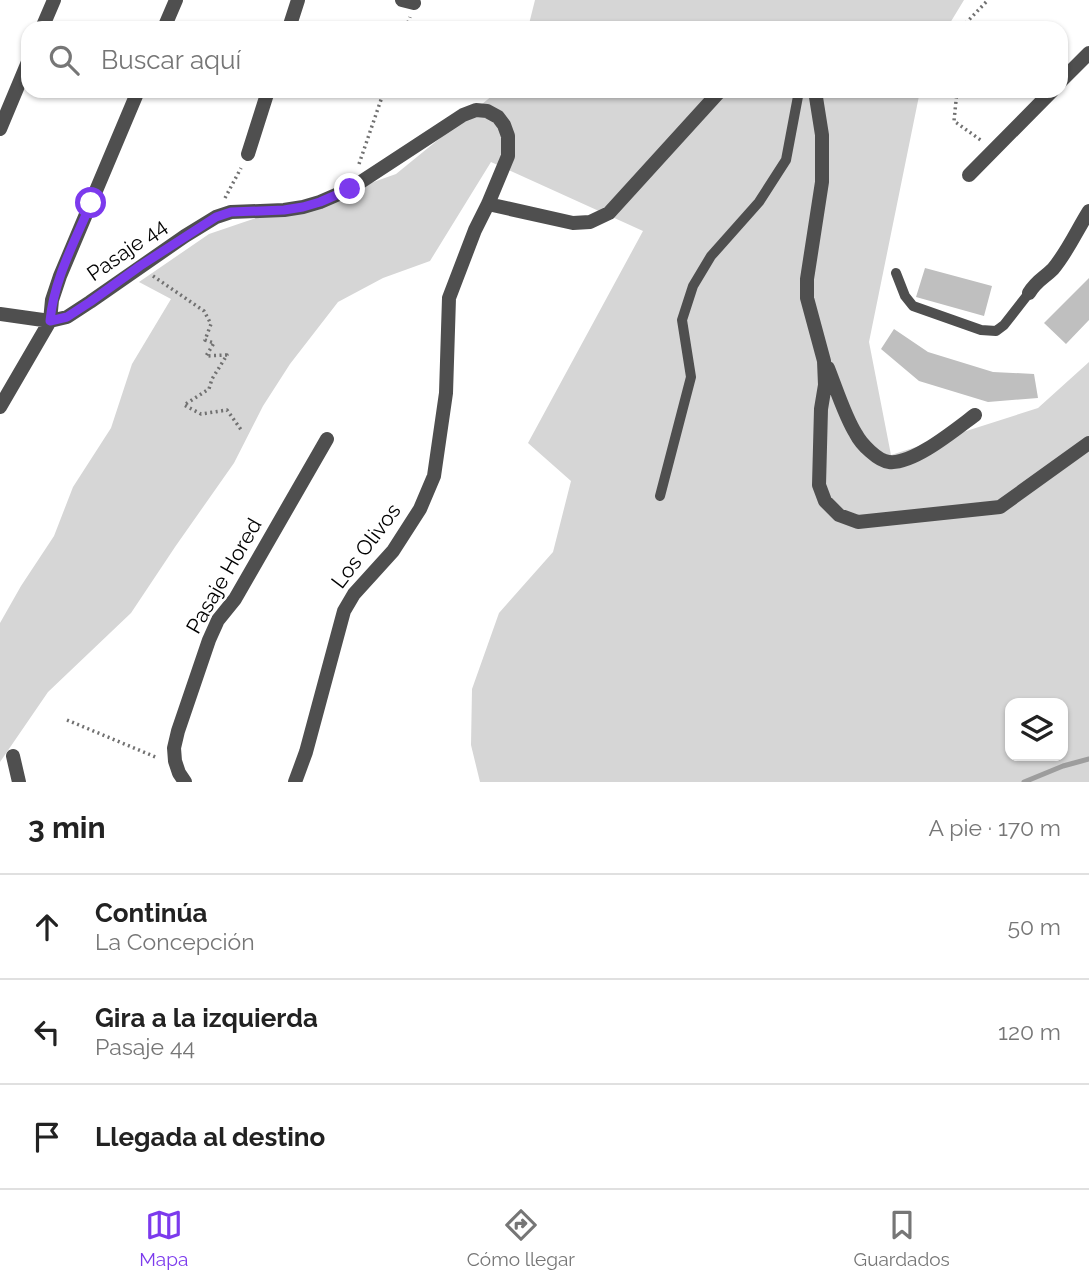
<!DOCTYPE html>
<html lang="es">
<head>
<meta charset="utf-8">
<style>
  :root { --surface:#fff; --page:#f2f2f2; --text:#222; --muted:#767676; --line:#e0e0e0; --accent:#7c3aed }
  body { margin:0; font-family:Raleway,sans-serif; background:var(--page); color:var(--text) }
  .controls { position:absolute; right:21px; bottom:21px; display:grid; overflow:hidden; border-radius:14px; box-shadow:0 2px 5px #0004 }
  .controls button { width:63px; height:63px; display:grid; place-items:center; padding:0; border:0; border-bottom:2px solid var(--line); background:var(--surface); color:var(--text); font:35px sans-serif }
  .stop { position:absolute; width:21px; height:21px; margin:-16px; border:5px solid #7c3aed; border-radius:50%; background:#fff }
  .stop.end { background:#7c3aed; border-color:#fff; box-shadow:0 2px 7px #0008 }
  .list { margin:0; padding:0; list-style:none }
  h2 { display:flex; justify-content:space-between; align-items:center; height:91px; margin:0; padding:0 28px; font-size:30px }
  h2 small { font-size:23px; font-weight:400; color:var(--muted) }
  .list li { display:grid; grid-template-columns:46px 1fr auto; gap:21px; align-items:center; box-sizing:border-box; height:105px; padding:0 28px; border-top:2px solid var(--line) }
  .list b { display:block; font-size:26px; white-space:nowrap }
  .list p { margin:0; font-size:23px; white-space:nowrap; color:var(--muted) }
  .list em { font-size:23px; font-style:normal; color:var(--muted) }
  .icon { flex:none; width:38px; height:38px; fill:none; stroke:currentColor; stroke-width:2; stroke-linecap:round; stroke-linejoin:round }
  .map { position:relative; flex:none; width:1089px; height:782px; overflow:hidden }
  .search { position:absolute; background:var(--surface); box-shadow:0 2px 5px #0004; left:21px; right:21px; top:21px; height:77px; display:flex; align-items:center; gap:18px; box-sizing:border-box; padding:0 24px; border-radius:21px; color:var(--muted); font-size:26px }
  .sheet { height:406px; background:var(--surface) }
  nav { display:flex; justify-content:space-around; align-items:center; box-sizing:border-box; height:98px; border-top:2px solid var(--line); background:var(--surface); font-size:19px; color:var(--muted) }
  nav a { display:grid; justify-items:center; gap:4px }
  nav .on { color:var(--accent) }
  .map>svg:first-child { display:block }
  .green { fill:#d6d6d6; fill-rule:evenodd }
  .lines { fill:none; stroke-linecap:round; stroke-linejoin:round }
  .stream { stroke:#9d9d9d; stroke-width:5 }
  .building { fill:#bfbfbf }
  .path { stroke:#717171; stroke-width:3.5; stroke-dasharray:2 3.5; stroke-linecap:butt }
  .service { stroke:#4f4f4f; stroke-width:10 }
  .minor { stroke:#4f4f4f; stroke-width:14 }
  .route { stroke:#7c3aed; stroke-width:9 }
  .labels { text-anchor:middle; stroke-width:5; stroke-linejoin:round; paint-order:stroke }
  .street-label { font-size:21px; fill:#000; stroke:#fff }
</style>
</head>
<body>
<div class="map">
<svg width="1089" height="782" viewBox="0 0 1089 782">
  <rect width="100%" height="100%" fill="#fff"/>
  <path class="green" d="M 535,0 L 964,0 L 947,28 L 528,28 Z
    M 498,91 L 920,91 L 869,342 L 891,455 L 1038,408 L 1089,362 L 1089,782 L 480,782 L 471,745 L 472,689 L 499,613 L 553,552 L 571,481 L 528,443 L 643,231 L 491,162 L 430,261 L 383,278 L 338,302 L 290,364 L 263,406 L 234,463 L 175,547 L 131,613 L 48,692 L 0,762 L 0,623 L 21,586 L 54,536 L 73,487 L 111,428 L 132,364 L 171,299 L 139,282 L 209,234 L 303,202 L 303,207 L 396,174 ZM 1010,703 L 1063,703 L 1063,756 L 1010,756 Z"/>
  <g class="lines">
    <path class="stream" d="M 1024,782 L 1063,766 L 1089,759"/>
  </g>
  <path class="building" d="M 925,268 L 992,286 L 984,316 L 916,297 Z
    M 1089,278 L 1089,320 L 1066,344 L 1044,323 Z
    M 894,329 L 928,352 L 993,372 L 1034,374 L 1038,398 L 988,402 L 919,381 L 881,349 Z"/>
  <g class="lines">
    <path class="path" d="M 406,28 L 410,17
      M 963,28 L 964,25 L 988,0
      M 957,91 L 954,121 L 982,141
      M 359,164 L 384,91
      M 225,198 L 241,168
      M 153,276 L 204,311 L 211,324 L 205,340 L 214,343 L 206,356 L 227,355 L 212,379 L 209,389 L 184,405 L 201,414 L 227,410 L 242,431
      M 67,720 L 158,758"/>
    <path class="service" d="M 896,273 L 905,296 L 913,306 L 981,330 L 996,331 L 1004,325 L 1029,293
      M 660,496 L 691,377 L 682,320 L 693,286 L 711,256 L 759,202 L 786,160 L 799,91"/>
    <path class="minor" d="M 402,0 L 414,3
      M 42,28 L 54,0
      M 164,28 L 176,0
      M 289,28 L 298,0
      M 1061,81 L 1089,53
      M 815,91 L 822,135 L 822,182 L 807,279 L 807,298 L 824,361 L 825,385 L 821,409 L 819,485 L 825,501 L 839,515 L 858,522 L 1000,507 L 1089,443
      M 0,129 L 28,62
      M 248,154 L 268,91
      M 969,175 L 1052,91
      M 488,204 L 573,223 L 590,222 L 609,213 L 720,91
      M 1029,293 C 1037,280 1043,279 1053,269 C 1068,251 1077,230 1089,211
      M 0,314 L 50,321 L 67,317 L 90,302 L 185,236 L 216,217 L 231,212 L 284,210 L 303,207 L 320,202 L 350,189 L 463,115 L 476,110 L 487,111 L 498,117 L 504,125 L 508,136 L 508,156 L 488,204 L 475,230 L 449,298 L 446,393 L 434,476 L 420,509 L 393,551 L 354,594 L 344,611 L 306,752 L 295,782
      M 828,368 C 836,388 845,417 856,434 C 861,444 878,461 889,462 C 913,465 956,429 975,415
      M 0,407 L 50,321 L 52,300 L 60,276 L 138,91
      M 13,756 L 19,782
      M 185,782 L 179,773 L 175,761 L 174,748 L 178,731 L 209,640 L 218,620 L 235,599 L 327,439"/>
  </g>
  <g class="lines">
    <path class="route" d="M 91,203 C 75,241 54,279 50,321 L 67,317 L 90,302 L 140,266 L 216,217 L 231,212 L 284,210 L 303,207 L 320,202 L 350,189"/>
  </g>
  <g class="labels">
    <g class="street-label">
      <text transform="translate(127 250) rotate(-35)" y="7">Pasaje 44</text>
      <text transform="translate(366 546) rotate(-53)" y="7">Los Olivos</text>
      <text transform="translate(224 576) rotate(-60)" y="7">Pasaje Hored</text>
    </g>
  </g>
</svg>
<div class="controls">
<button><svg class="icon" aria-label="layers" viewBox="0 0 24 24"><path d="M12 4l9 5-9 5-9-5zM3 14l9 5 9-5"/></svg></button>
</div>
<div class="stop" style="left:91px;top:203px"></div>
<div class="stop end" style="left:350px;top:189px"></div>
<div class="search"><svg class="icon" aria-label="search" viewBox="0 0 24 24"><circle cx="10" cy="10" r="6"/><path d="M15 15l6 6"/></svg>Buscar aquí</div>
</div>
<section class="sheet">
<h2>3 min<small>A pie · 170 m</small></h2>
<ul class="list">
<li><svg class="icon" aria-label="ahead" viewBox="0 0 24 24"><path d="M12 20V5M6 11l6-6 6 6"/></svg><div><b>Continúa</b><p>La Concepción</p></div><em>50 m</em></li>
<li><svg class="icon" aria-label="left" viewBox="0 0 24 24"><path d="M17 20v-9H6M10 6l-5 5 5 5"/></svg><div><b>Gira a la izquierda</b><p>Pasaje 44</p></div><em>120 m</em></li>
<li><svg class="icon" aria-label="arrive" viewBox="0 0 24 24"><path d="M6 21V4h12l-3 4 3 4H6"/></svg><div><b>Llegada al destino</b></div></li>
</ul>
</section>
<nav>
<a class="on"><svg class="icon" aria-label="map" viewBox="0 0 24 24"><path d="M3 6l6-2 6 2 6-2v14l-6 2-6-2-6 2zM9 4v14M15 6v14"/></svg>Mapa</a>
<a><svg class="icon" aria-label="directions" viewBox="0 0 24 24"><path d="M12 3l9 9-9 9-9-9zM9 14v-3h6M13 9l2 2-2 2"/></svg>Cómo llegar</a>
<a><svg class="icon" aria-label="saved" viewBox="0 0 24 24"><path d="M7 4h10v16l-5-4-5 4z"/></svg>Guardados</a>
</nav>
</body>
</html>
